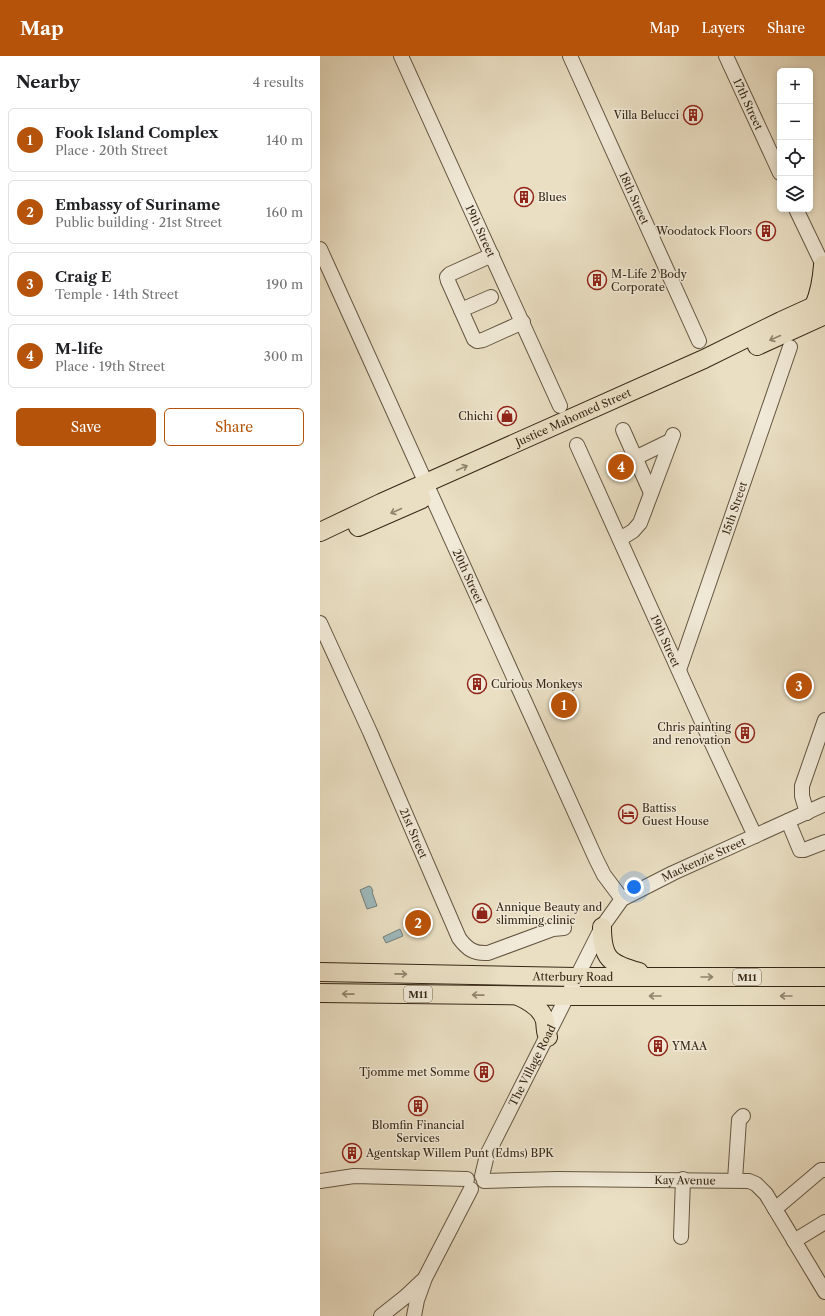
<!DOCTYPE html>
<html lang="en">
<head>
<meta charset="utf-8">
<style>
  :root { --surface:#fff; --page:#f2f2f2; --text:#202124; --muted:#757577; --line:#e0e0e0; --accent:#b45309 }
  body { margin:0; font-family:"Libre Caslon Text",serif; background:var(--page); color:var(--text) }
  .controls { position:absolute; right:12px; top:12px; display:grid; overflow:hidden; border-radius:6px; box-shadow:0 2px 6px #0003 }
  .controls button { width:36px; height:36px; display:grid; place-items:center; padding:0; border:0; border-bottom:1px solid var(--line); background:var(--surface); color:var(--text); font:20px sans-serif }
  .you { position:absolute; left:314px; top:831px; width:14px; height:14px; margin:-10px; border:3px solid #fff; border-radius:50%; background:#1a73e8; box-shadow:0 0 0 6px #1a73e833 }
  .badge { display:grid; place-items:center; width:26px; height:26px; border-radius:50%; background:var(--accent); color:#fff; font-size:13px; font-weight:700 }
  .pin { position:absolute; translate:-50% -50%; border:2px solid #fff; box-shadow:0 1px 4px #0006 }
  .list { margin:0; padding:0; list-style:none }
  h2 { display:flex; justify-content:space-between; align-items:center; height:52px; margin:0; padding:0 16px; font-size:17px }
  h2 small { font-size:13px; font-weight:400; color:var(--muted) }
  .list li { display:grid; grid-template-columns:26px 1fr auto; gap:12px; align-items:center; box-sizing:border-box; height:64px; margin:0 8px 8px; padding:0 8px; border:1px solid var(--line); border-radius:6px }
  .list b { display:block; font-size:15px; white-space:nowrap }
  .list p { margin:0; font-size:13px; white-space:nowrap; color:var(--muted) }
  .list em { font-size:13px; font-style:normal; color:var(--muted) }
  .actions { display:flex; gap:8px; padding:12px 16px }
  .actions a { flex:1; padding:9px 0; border:1px solid var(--accent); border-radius:6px; text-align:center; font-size:14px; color:var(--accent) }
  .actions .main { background:var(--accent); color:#fff }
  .icon { flex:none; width:22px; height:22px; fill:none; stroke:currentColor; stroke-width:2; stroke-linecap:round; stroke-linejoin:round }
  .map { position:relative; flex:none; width:505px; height:1260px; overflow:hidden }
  header { display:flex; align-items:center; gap:24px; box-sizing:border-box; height:56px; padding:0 20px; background:var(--accent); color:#fff }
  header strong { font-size:19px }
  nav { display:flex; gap:22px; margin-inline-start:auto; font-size:14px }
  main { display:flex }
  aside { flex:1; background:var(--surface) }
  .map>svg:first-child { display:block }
  .water { fill:#9dbabe; stroke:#74807b }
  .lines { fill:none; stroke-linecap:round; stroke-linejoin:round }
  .minor-casing { stroke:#645642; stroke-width:16 }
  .major-casing { stroke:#372817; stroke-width:20 }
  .minor { stroke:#f1ead8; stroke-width:14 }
  .major { stroke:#eadfc3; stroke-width:18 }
  .oneway { stroke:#90846d }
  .labels { text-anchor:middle; stroke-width:3; stroke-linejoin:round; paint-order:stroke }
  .shield { fill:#f1ead8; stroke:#6f6251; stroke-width:1 }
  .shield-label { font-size:10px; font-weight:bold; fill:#372817 }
  .street-label { font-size:11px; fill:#372817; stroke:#f1ead8 }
  .poi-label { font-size:11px; fill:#372817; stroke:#f1ead8; text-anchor:start }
</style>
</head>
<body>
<header>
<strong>Map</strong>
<nav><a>Map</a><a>Layers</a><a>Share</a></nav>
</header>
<main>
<aside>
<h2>Nearby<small>4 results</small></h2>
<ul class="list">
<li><span class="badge">1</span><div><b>Fook Island Complex</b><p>Place · 20th Street</p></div><em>140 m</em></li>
<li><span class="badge">2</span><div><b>Embassy of Suriname</b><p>Public building · 21st Street</p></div><em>160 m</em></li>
<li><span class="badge">3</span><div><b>Craig E</b><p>Temple · 14th Street</p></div><em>190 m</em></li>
<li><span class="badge">4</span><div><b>M-life</b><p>Place · 19th Street</p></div><em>300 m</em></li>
</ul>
<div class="actions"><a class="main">Save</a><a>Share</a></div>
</aside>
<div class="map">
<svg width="505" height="1260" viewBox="0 0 505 1260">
  <rect width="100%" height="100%" fill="#eadfc3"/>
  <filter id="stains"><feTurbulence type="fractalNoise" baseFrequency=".005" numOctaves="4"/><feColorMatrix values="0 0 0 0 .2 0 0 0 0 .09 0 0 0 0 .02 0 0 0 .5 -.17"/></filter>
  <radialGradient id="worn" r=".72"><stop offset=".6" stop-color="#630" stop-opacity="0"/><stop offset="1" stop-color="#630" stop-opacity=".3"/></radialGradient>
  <path class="water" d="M 49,830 L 51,831 L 53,835 L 52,836 L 57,850 L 47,853 L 40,834 Z
    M 80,873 L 83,880 L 66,887 L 63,881 Z"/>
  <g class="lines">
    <g class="minor-casing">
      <g id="minor">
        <path id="s1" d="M 81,0 L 240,350"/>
        <path id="s2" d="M 250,0 L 379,285"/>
        <path id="s3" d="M 406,0 L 460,117"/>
        <path d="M 476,153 L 500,203 L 505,211"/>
        <path id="s4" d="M 0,193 L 276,803 L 284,819 L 302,843"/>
        <path d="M 172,199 L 130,218 L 127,221 L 128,225 L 154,283 L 157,285 L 163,284 L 203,266"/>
        <path d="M 141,254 L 171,241"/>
        <path d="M 303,374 L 331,437"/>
        <path id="s5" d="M 257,389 L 387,677 L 435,780"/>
        <path d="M 315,402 L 350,385"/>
        <path d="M 300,483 L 313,475 L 320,467 L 353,379"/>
        <path id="s6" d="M 0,567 L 50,676 L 139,882 C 147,893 154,898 168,897 L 233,873 L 244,872"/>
        <path id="s7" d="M 359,614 L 470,291"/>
        <path d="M 487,757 L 482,740 L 482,730 L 505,664"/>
        <path d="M 468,765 L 480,794 L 484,794 L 505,786"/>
        <path id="s8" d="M 162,1120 L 167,1099 L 282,871 L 302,843 L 353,817 L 505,748"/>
        <path d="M 415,1124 L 419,1064 L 423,1060"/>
        <path d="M 0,1125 L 34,1120 L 147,1123"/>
        <path id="s9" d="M 164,1125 L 237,1123 L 429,1125 L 436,1128 L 446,1138 L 505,1236"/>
        <path d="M 455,1153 L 501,1114 L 505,1114"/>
        <path d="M 361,1181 L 363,1123"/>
        <path d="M 474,1185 L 505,1166"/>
        <path d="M 61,1260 L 85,1241 L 102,1225"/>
        <path d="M 94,1260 L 97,1244 L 105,1222 L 151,1133"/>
      </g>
    </g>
    <g class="major-casing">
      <g id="major">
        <path d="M 494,250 C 500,236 502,224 503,209"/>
        <path d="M 437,290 L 505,259"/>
        <path d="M 38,471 L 102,443"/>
        <path id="s10" d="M 0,476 L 61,447 L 384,303 L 461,265 L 505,245"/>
        <path d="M 282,871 C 282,903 290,908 319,916"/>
        <path id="s11" d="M 0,916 L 256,921 L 505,921"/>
        <path d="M 0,937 L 247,940 L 505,940"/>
        <path d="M 198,940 C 209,945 222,952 225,965 C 226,971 225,976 228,981"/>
      </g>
    </g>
    <use href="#minor" class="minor"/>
    <use href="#major" class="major"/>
  </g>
  <defs><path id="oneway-shaft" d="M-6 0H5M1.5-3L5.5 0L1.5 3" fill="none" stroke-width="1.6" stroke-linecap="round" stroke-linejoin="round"/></defs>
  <g class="oneway">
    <use href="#oneway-shaft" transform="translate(455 282) rotate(156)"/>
    <use href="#oneway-shaft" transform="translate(142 412) rotate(-24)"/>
    <use href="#oneway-shaft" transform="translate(76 455) rotate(156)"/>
    <use href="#oneway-shaft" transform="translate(81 918) rotate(1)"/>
    <use href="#oneway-shaft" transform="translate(387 921)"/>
    <use href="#oneway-shaft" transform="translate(28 938) rotate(-179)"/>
    <use href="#oneway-shaft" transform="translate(158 939) rotate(-179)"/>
    <use href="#oneway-shaft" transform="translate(335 940) rotate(180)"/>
    <use href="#oneway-shaft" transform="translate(466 940) rotate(180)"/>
  </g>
  <defs>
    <g id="building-ring" transform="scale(1)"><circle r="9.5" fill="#f1ead8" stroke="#8f2418" stroke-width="1.5"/><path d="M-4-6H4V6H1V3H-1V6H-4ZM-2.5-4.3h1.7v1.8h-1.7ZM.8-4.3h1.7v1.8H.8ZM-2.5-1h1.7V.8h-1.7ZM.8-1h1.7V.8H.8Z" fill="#8f2418"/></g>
    <g id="shop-ring" transform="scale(1)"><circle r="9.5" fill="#f1ead8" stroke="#8f2418" stroke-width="1.5"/><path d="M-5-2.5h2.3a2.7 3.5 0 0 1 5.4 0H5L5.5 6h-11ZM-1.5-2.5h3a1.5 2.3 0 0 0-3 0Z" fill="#8f2418"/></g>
    <g id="hotel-ring" transform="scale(1)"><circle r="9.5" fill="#f1ead8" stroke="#8f2418" stroke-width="1.5"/><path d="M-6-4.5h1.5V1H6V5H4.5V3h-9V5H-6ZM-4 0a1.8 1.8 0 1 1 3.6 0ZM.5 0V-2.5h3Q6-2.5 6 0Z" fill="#8f2418"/></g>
  </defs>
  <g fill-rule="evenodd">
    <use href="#building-ring" x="373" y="59"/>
    <use href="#building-ring" x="204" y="141"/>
    <use href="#building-ring" x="446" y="175"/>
    <use href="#building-ring" x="277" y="224"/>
    <use href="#shop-ring" x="187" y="360"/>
    <use href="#building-ring" x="157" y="628"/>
    <use href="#building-ring" x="425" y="677"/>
    <use href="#hotel-ring" x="308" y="758"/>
    <use href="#shop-ring" x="162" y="857"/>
    <use href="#building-ring" x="338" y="990"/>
    <use href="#building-ring" x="164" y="1016"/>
    <use href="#building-ring" x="98" y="1050"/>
    <use href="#building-ring" x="32" y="1097"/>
  </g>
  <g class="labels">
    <g class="shield">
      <rect x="413" y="913" width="28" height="16" rx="3"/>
      <rect x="84" y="930" width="28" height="16" rx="3"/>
    </g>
    <g class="shield-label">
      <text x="427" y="925">M11</text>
      <text x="98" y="942">M11</text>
    </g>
    <g class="street-label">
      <text dy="4" stroke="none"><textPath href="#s3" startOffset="53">17th Street</textPath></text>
      <text dy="4" stroke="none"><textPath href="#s2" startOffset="156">18th Street</textPath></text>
      <text dy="4" stroke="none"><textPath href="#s1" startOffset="192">19th Street</textPath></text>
      <text dy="4" stroke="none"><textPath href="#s10" startOffset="278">Justice Mahomed Street</textPath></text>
      <text dy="4" stroke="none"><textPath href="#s7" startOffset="171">15th Street</textPath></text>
      <text dy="4" stroke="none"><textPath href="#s4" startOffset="359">20th Street</textPath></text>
      <text dy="4" stroke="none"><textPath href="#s5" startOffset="215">19th Street</textPath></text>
      <text dy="4" stroke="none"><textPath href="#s6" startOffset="230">21st Street</textPath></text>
      <text dy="4" stroke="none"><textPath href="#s8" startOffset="402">Mackenzie Street</textPath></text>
      <text dy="4" stroke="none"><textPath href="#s11" startOffset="253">Atterbury Road</textPath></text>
      <text dy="4" stroke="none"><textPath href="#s8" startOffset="122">The Village Road</textPath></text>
      <text dy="4" stroke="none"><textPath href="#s9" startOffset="201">Kay Avenue</textPath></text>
    </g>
    <g class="poi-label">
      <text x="359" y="63" text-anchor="end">Villa Belucci</text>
      <text x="218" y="145">Blues</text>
      <text x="432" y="179" text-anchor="end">Woodatock Floors</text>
      <text x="291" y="222">M-Life 2 Body<tspan x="291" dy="13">Corporate</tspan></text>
      <text x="173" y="364" text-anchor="end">Chichi</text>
      <text x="171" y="632">Curious Monkeys</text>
      <text x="411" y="675" text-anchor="end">Chris painting<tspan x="411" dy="13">and renovation</tspan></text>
      <text x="322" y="756">Battiss<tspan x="322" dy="13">Guest House</tspan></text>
      <text x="176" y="855">Annique Beauty and<tspan x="176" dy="13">slimming clinic</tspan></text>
      <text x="352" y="994">YMAA</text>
      <text x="150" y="1020" text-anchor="end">Tjomme met Somme</text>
      <text x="98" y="1073" text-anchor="middle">Blomfin Financial<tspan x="98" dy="13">Services</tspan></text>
      <text x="46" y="1101">Agentskap Willem Punt (Edms) BPK</text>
    </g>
  </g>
  <rect width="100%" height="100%" filter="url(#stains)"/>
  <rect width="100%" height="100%" fill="url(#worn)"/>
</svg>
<div class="controls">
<button>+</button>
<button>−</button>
<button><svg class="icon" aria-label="locate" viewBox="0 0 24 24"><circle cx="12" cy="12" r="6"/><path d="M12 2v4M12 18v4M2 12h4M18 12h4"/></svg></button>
<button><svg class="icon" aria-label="layers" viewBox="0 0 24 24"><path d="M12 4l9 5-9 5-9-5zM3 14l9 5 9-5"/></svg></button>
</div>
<div class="you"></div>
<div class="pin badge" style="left:244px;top:649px">1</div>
<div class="pin badge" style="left:98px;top:867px">2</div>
<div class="pin badge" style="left:479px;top:630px">3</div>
<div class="pin badge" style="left:301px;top:411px">4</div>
</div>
</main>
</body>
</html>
